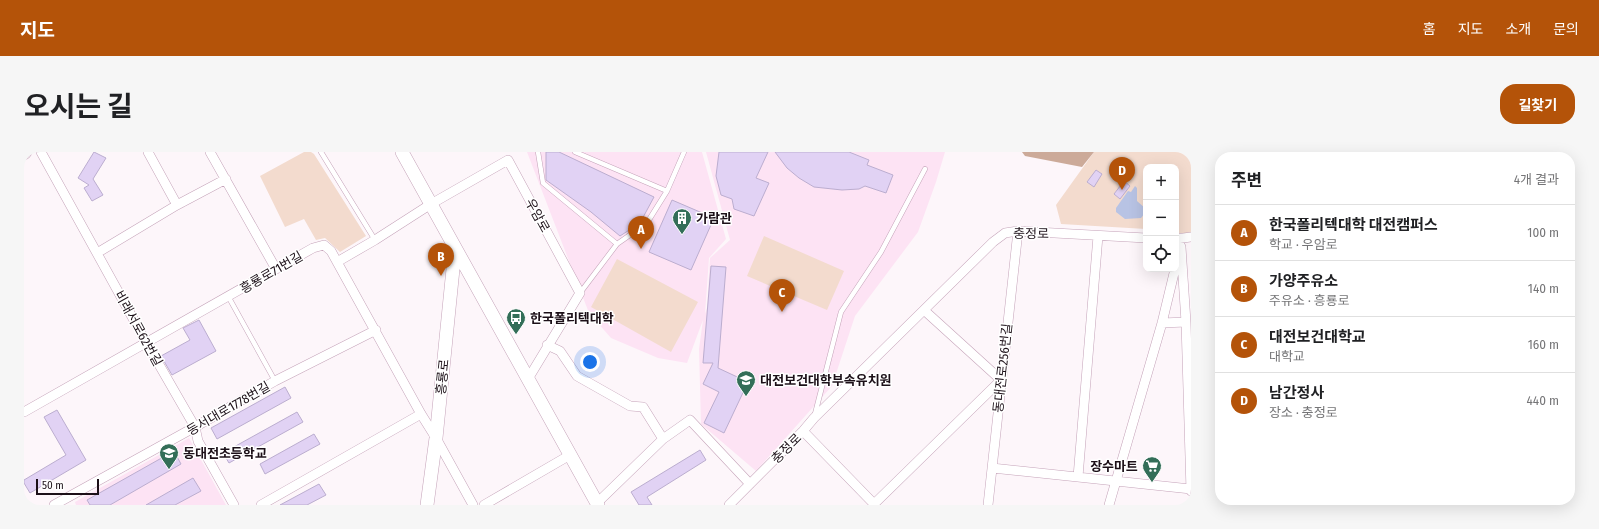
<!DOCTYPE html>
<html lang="ko">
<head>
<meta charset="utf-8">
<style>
  :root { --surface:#fff; --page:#f6f6f6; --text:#202124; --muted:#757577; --line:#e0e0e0; --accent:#b45309 }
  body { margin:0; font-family:"Fira Sans Condensed","Noto Sans KR",sans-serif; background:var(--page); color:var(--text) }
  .controls { position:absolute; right:12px; top:12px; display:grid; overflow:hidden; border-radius:8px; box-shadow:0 4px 16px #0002 }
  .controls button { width:36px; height:36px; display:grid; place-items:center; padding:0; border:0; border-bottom:1px solid var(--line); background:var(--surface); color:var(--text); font:20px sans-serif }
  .scale { position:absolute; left:12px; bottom:10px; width:63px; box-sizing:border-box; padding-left:4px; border:2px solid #1c1018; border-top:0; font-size:11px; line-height:14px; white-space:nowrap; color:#1c1018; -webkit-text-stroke:3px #fff; paint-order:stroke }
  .you { position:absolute; left:566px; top:210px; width:14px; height:14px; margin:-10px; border:3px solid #fff; border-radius:50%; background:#1a73e8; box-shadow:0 0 0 6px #1a73e833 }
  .badge { display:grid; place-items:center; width:26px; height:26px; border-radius:50%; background:var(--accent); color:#fff; font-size:13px; font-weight:700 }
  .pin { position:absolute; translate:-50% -33px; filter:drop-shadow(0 1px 2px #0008) }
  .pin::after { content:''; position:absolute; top:21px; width:14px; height:12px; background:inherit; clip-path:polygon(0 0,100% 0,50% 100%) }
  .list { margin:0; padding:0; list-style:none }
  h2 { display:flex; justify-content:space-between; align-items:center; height:52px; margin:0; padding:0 16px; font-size:17px }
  h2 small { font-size:13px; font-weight:400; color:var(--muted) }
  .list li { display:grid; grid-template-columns:26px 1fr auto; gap:12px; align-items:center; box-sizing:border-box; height:56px; padding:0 16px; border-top:1px solid var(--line) }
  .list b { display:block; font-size:15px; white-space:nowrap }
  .list p { margin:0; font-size:13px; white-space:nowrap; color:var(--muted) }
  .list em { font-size:13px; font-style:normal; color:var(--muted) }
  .icon { flex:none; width:22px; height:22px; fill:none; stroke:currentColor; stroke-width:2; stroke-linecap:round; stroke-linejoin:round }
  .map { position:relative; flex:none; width:1167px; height:353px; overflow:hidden; border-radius:16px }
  header { display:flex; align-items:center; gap:24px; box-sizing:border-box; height:56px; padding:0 20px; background:var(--accent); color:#fff }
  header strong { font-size:19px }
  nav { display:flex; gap:22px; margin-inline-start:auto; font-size:14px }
  .intro { display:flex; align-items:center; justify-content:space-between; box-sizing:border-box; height:96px; padding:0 24px }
  h1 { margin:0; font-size:28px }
  .button { padding:10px 18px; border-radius:16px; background:var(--accent); color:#fff; font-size:14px; font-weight:700 }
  main { display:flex; gap:24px; padding:0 24px }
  aside { flex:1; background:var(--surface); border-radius:16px; box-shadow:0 4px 16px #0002 }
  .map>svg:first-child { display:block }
  .built { fill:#fde3f4 }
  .green { fill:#f3dbce }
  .forest { fill:#ca9 }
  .water { fill:#b8c3e4 }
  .building { fill:#e1d2f4; stroke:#bbadcf }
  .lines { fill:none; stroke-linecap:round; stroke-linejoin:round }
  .lane-casing { stroke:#c5a3b9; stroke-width:5.5 }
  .street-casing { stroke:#c5a3b9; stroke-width:10 }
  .secondary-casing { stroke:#c5a3b9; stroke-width:14 }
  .lane { stroke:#fff; stroke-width:4.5 }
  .street { stroke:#fff; stroke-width:9 }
  .secondary { stroke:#fff; stroke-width:13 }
  .labels { text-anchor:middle; stroke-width:3; stroke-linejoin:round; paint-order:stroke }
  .street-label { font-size:13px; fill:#1c1018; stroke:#fff }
  .poi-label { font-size:13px; font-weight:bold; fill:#1c1018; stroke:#fff; text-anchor:start }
</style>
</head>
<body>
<header>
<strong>지도</strong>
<nav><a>홈</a><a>지도</a><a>소개</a><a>문의</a></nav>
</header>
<div class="intro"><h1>오시는 길</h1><a class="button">길찾기</a></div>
<main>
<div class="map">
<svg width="1167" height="353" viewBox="0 0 1167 353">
  <rect width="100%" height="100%" fill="#fdf6fa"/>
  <path class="built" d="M 503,0 L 678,0 L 702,87 L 685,106 L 681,162 L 683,156 L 686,106 L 706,88 L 682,0 L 921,0 L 912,30 L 894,80 L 831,164 L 808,234 L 732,319 L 677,272 L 675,197 L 679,168 L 663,211 L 634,206 L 587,186 L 565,161 Z
    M 165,286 L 202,353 L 52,353 L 51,350 Z"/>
  <path class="green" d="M 280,0 L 287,0 L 290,2 L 342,84 L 316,100 L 301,86 L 292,88 L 280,67 L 261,75 L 236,24 Z
    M 1070,0 L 1167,0 L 1167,81 L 1152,81 L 1152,15 L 1122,15 L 1122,77 L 1037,72 L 1032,53 Z
    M 740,84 L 820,119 L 803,158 L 723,124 Z
    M 593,107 L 674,150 L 647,200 L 567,155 Z"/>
  <path class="forest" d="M 998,0 L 1070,0 L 1058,15 L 1001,4 Z"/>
  <path class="water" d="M 1111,34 L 1113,36 L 1113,49 L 1122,57 L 1121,61 L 1117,66 L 1101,67 L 1092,60 L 1092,56 L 1104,39 L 1107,40 Z"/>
  <path class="building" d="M 70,0 L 82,6 L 69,27 L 79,43 L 68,49 L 60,36 L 65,33 L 54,26 Z
    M 522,0 L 535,0 L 630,45 L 616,71 L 596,84 L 567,60 L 522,28 Z
    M 695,0 L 744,0 L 732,26 L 745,31 L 730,64 L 710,57 L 708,47 L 697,43 L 692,24 Z
    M 751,0 L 825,0 L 845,8 L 843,13 L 869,23 L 862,41 L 841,34 L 835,37 L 818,38 L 790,35 L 775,26 L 763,16 Z
    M 1072,18 L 1078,22 L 1070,35 L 1063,30 Z
    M 1100,29 L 1106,34 L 1096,47 L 1090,42 Z
    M 648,48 L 690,66 L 667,118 L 625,100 Z
    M 687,114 L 702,115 L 694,216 L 724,230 L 700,281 L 680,271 L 695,240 L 679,232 L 689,211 L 679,211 Z
    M 175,168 L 192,199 L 148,223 L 137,204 L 166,188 L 159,176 Z
    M 261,235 L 267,246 L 193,287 L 187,276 Z
    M 33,258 L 62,308 L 6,341 L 0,331 L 0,328 L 42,303 L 20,265 Z
    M 273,260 L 279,270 L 205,311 L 199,301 Z
    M 290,282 L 296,292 L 241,322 L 236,312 Z
    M 676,298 L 682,308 L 623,345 L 628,353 L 615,353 L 607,340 Z
    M 150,299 L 157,312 L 86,353 L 66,353 L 63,348 Z
    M 169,326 L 177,339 L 151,353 L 122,353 Z
    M 295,332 L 302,343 L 283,353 L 256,353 Z"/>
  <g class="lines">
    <g class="lane-casing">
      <path id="lane" d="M 297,0 L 351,88
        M 514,0 L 519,31 L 593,92
        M 551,0 L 643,39
        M 556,141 L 593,92 L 623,71 L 643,39 L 660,0
        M 204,144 L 251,229
        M 791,262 L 817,160 L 857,100 L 901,17"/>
    </g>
    <g class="street-casing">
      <path id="street" d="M 17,0 L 122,190 L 171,275 L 174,289 L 210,353
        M 124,0 L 153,53
        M 186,0 L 252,117
        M 1152,87 L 1157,95 L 1162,170 L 1167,339
        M 1152,87 L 1167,85
        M 73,101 L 153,53 L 202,27
        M 313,110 L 351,88 L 407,52 L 484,8 L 556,141 L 504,227
        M 1138,171 L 1162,170
        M 523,193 L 536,199 L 553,224 L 606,254 L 619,255 L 639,287
        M 0,260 L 289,96 L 300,93 L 307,99 L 397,262 L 412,286 L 449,353
        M 779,279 L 851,353
        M 968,316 L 1167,337
        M 1054,325 L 1074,84
        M 573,351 L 639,287 L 666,268 L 726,332
        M 30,353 L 171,275 L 251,229 L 352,178
        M 237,353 L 397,262
        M 460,353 L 546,303
        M 705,353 L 779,279 L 790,266 L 969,90 L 981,81 L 994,79 L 1122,86
        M 849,353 L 977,228 L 901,159
        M 964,353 L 994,79
        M 1085,353 L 1138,171 L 1151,117"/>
    </g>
    <g class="secondary-casing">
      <path id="secondary" d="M 378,0 L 574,353
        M 0,1 L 1,0
        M 403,353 L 412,286 L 431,97"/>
    </g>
    <use href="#lane" class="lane"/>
    <use href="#street" class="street"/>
    <use href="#secondary" class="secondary"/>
  </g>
  <defs>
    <g id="building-pin" transform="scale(1)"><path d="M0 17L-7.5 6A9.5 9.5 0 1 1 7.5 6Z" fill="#336e58" stroke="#fff"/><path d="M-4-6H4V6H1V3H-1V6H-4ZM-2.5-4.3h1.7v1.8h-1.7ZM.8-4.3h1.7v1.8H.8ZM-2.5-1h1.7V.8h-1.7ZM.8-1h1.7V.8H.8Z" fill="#fff"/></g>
    <g id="bus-pin" transform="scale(1)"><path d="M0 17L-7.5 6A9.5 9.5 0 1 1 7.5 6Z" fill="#336e58" stroke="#fff"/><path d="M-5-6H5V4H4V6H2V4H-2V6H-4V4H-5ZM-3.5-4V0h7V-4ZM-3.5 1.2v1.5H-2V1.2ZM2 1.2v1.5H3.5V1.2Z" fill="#fff"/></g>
    <g id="school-pin" transform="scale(1)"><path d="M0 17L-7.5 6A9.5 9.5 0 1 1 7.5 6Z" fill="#336e58" stroke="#fff"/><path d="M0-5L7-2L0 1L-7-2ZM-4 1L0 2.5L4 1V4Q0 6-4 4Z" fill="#fff"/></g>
    <g id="supermarket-pin" transform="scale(1)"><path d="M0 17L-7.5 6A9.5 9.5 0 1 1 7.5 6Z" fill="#336e58" stroke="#fff"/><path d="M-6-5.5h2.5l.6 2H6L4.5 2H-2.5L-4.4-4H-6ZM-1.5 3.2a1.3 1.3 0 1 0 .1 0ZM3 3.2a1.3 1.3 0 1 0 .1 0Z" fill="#fff"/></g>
  </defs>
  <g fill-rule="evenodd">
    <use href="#building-pin" x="658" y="66"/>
    <use href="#bus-pin" x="492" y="166"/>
    <use href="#school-pin" x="722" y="228"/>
    <use href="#school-pin" x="145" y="301"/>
    <use href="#supermarket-pin" x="1128" y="314"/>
  </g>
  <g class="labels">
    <g class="street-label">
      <text transform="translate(514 63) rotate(61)" y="5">우암로</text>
      <text transform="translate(1007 81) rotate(1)" y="5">충정로</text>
      <text transform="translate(247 120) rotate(-30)" y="5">흥룡로71번길</text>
      <text transform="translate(115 176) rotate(61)" y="5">비래서로62번길</text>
      <text transform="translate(978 216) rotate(-84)" y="5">동대전로256번길</text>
      <text transform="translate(418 225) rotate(-84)" y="5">흥룡로</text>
      <text transform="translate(204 256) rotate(-30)" y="5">동서대로1778번길</text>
      <text transform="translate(762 296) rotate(-45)" y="5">충정로</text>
    </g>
    <g class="poi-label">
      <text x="672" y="71">가람관</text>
      <text x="506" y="171">한국폴리텍대학</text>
      <text x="736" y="233">대전보건대학부속유치원</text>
      <text x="159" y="306">동대전초등학교</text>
      <text x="1114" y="319" text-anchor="end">장수마트</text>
    </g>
  </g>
</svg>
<div class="controls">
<button>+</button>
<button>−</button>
<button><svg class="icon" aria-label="locate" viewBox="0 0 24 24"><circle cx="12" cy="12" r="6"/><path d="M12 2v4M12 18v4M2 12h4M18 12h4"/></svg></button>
</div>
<div class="scale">50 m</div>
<div class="you"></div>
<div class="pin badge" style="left:617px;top:97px">A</div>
<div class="pin badge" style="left:417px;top:124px">B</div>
<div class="pin badge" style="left:758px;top:160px">C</div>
<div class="pin badge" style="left:1098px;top:38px">D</div>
</div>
<aside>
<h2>주변<small>4개 결과</small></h2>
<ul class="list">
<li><span class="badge">A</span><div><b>한국폴리텍대학 대전캠퍼스</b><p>학교 · 우암로</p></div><em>100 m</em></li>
<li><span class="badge">B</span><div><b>가양주유소</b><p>주유소 · 흥룡로</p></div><em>140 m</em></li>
<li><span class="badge">C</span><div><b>대전보건대학교</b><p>대학교</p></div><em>160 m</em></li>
<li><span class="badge">D</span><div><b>남간정사</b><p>장소 · 충정로</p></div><em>440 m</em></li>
</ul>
</aside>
</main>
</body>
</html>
